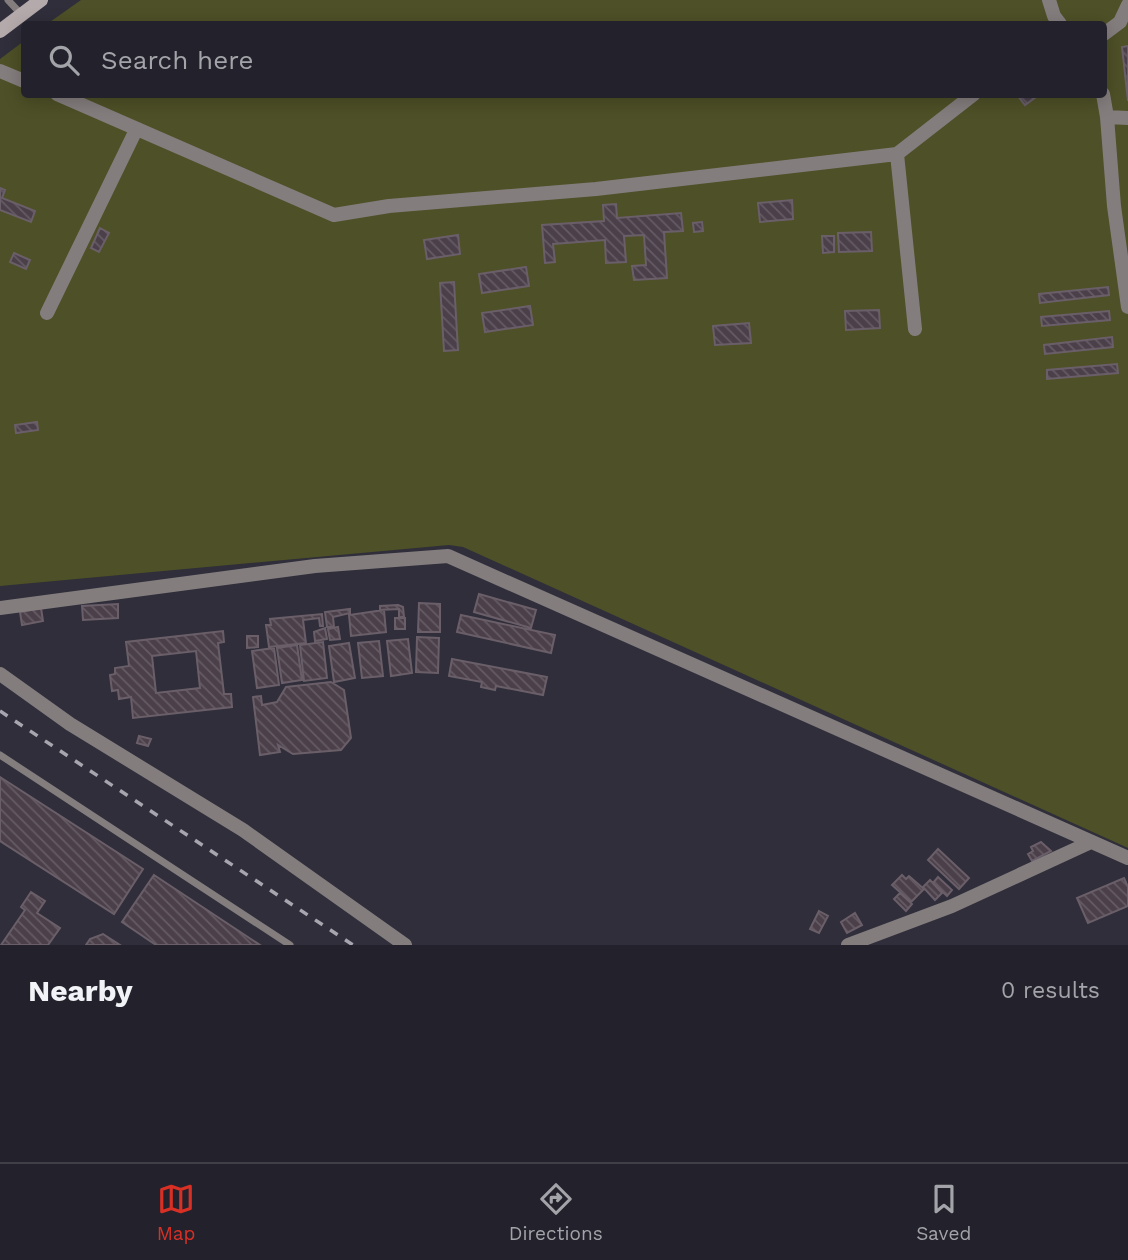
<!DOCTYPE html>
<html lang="en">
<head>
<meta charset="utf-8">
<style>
  :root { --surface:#23222c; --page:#2b2a34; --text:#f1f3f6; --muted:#a3a4a9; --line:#403f48; --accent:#d93025 }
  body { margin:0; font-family:"Work Sans",sans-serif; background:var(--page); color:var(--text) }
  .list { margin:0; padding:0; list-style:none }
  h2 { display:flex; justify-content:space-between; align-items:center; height:91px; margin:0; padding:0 28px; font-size:30px }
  h2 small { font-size:23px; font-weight:400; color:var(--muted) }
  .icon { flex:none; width:38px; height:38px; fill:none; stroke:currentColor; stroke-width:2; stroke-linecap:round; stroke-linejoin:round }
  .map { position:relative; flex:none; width:1128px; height:945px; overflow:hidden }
  .search { position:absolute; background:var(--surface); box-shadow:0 4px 18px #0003; left:21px; right:21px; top:21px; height:77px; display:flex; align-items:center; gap:18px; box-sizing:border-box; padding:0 24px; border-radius:7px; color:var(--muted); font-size:26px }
  .sheet { height:217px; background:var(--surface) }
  nav { display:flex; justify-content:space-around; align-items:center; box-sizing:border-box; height:98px; border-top:2px solid var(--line); background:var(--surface); font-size:19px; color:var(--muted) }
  nav a { display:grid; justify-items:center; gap:4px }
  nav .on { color:var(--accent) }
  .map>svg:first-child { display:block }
  .grass { fill:#4e5027 }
  .building { fill:url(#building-back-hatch); stroke:#6a5f69; stroke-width:2; fill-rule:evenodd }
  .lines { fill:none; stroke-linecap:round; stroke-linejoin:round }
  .lane { stroke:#847d7e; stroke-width:7 }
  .street { stroke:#847d7e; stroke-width:14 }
  .secondary { stroke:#b4a9ab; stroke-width:14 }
  .rail { stroke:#a7a6af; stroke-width:3.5; stroke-dasharray:9 9; stroke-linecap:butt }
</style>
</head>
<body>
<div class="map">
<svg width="1128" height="945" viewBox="0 0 1128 945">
  <defs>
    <pattern id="building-back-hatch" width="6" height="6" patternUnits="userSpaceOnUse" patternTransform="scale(1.75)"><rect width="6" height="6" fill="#4b404a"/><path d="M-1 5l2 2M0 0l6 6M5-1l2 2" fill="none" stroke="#655b64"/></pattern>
  </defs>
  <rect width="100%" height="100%" fill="#2f2e3a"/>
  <path class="grass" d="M 81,0 L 1128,0 L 1128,848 L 463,547 L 449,545 L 0,586 L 0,59 L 24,41 L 24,94 L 1104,94 L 1104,24 L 47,24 Z"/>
  <path class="building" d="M 1128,46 L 1128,101 L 1122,47 Z
    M 1021,94 L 1040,94 L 1025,105 L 1018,96 Z
    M 0,188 L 5,190 L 2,198 L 35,211 L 31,222 L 0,210 Z
    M 792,200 L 793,219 L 760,222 L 758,203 Z
    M 616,204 L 617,218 L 681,213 L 683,231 L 664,232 L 667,278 L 634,280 L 632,266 L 646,265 L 644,235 L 624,236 L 626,262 L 606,263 L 605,240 L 553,244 L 555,262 L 545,263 L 542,225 L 604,221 L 603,205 Z
    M 702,222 L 703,231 L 694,232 L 693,223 Z
    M 100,228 L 109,233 L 99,252 L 91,248 Z
    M 871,232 L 872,251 L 839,252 L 838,233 Z
    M 458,235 L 460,254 L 427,259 L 424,240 Z
    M 822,236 L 834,236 L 834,252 L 823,253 Z
    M 14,253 L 30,260 L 26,269 L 10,262 Z
    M 526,267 L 529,286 L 482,293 L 479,274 Z
    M 454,282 L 458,350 L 444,351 L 440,283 Z
    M 1108,287 L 1109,295 L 1040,303 L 1039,294 Z
    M 530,306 L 533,325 L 485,332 L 482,313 Z
    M 879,310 L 880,328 L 846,330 L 845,311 Z
    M 1109,311 L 1110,320 L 1042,326 L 1041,317 Z
    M 749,323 L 751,343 L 715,345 L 713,326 Z
    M 1112,337 L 1113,347 L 1045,354 L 1044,345 Z
    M 1117,364 L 1118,373 L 1047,379 L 1047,370 Z
    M 37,422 L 38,430 L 16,433 L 15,425 Z
    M 479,594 L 536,610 L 531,628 L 474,612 Z
    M 419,603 L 440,604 L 440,632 L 418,632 Z
    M 118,604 L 118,618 L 83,620 L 82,606 Z
    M 398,605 L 403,607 L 404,617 L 399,617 L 399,609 L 380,610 L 380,606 Z
    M 41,608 L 43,621 L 22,625 L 20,612 Z
    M 350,609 L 350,613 L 333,617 L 334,627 L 327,627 L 325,612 Z
    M 384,610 L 386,632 L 351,636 L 349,615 Z
    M 322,614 L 323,626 L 320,626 L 319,618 L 303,620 L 306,643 L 269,647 L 266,625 L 271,625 L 270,619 Z
    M 461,615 L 555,635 L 551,653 L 457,632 Z
    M 395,618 L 405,618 L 405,629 L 395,629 Z
    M 338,627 L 340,639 L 330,640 L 328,629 Z
    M 325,628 L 327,639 L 315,641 L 314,632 Z
    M 223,631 L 224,642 L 218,643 L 224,694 L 231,694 L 232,707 L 133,718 L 131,697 L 119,699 L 118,690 L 112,691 L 110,675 L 115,674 L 115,668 L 129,666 L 126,642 ZM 196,651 L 200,688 L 156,693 L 152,656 Z
    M 247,636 L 258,636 L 258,647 L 247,648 Z
    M 417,637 L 439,638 L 438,673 L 416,672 Z
    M 408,639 L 412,673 L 391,676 L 387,641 Z
    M 379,641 L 383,676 L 362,678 L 358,643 Z
    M 323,642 L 327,678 L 304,681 L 300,645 Z
    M 349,643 L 355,678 L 334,682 L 329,646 Z
    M 297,645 L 302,680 L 282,683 L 277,648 Z
    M 274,648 L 279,685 L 257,688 L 252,651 Z
    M 452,659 L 547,677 L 543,695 L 496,686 L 495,690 L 481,687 L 482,682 L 449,676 Z
    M 331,682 L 344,690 L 351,738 L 341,750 L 293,754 L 278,745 L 280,752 L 260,755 L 253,697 L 261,696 L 262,705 L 277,702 L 286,687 Z
    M 139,736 L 151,739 L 148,746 L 137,743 Z
    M 0,777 L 143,869 L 114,914 L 0,841 Z
    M 1041,842 L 1051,851 L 1032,861 L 1028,854 L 1033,851 L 1031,847 Z
    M 938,849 L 969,878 L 959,889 L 928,860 Z
    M 154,875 L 260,945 L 156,945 L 122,922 Z
    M 902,875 L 906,879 L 909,876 L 924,889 L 911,902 L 892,885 Z
    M 938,877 L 952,890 L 947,896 L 933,883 Z
    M 1124,878 L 1128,887 L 1128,906 L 1088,923 L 1077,898 Z
    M 930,880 L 942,893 L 935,900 L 923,887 Z
    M 31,892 L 45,901 L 37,913 L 60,928 L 48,945 L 1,945 L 25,910 L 21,907 Z
    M 900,893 L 912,904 L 906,911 L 894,899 Z
    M 819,911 L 828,916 L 819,933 L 810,929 Z
    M 855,913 L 862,925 L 847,933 L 841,922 Z
    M 103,934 L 120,945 L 86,945 L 90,939 Z"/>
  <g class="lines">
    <path class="lane" d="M 8,0 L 22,15
      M 0,755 L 290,945"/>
    <path class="street" d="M 1049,0 L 1054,16 L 1060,24
      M 1104,34 L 1120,22 L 1128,5
      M 0,71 L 24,81
      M 57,94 L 334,215 L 389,206 L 596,189 L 897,154 L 974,94
      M 1103,94 L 1107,117 L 1128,118
      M 1107,117 L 1114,206 L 1128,307
      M 897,154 L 915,329
      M 47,313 L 136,130
      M 0,608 L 315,566 L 448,556 L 1128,858
      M 0,674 L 70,724 L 243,830 L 405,945
      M 848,945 L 952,906 L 1091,842"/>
    <path class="secondary" d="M 0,31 L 41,0"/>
    <path class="rail" d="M 0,711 L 353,945"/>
  </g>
</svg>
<div class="search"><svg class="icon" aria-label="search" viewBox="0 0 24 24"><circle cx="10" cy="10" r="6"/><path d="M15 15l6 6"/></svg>Search here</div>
</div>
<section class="sheet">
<h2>Nearby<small>0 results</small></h2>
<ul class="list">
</ul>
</section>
<nav>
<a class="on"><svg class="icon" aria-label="map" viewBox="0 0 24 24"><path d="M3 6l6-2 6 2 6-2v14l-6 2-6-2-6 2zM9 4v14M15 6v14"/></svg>Map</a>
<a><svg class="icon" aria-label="directions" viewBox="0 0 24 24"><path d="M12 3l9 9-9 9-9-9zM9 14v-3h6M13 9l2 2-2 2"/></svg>Directions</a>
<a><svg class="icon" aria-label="saved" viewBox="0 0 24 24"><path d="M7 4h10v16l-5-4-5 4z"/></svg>Saved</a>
</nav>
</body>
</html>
